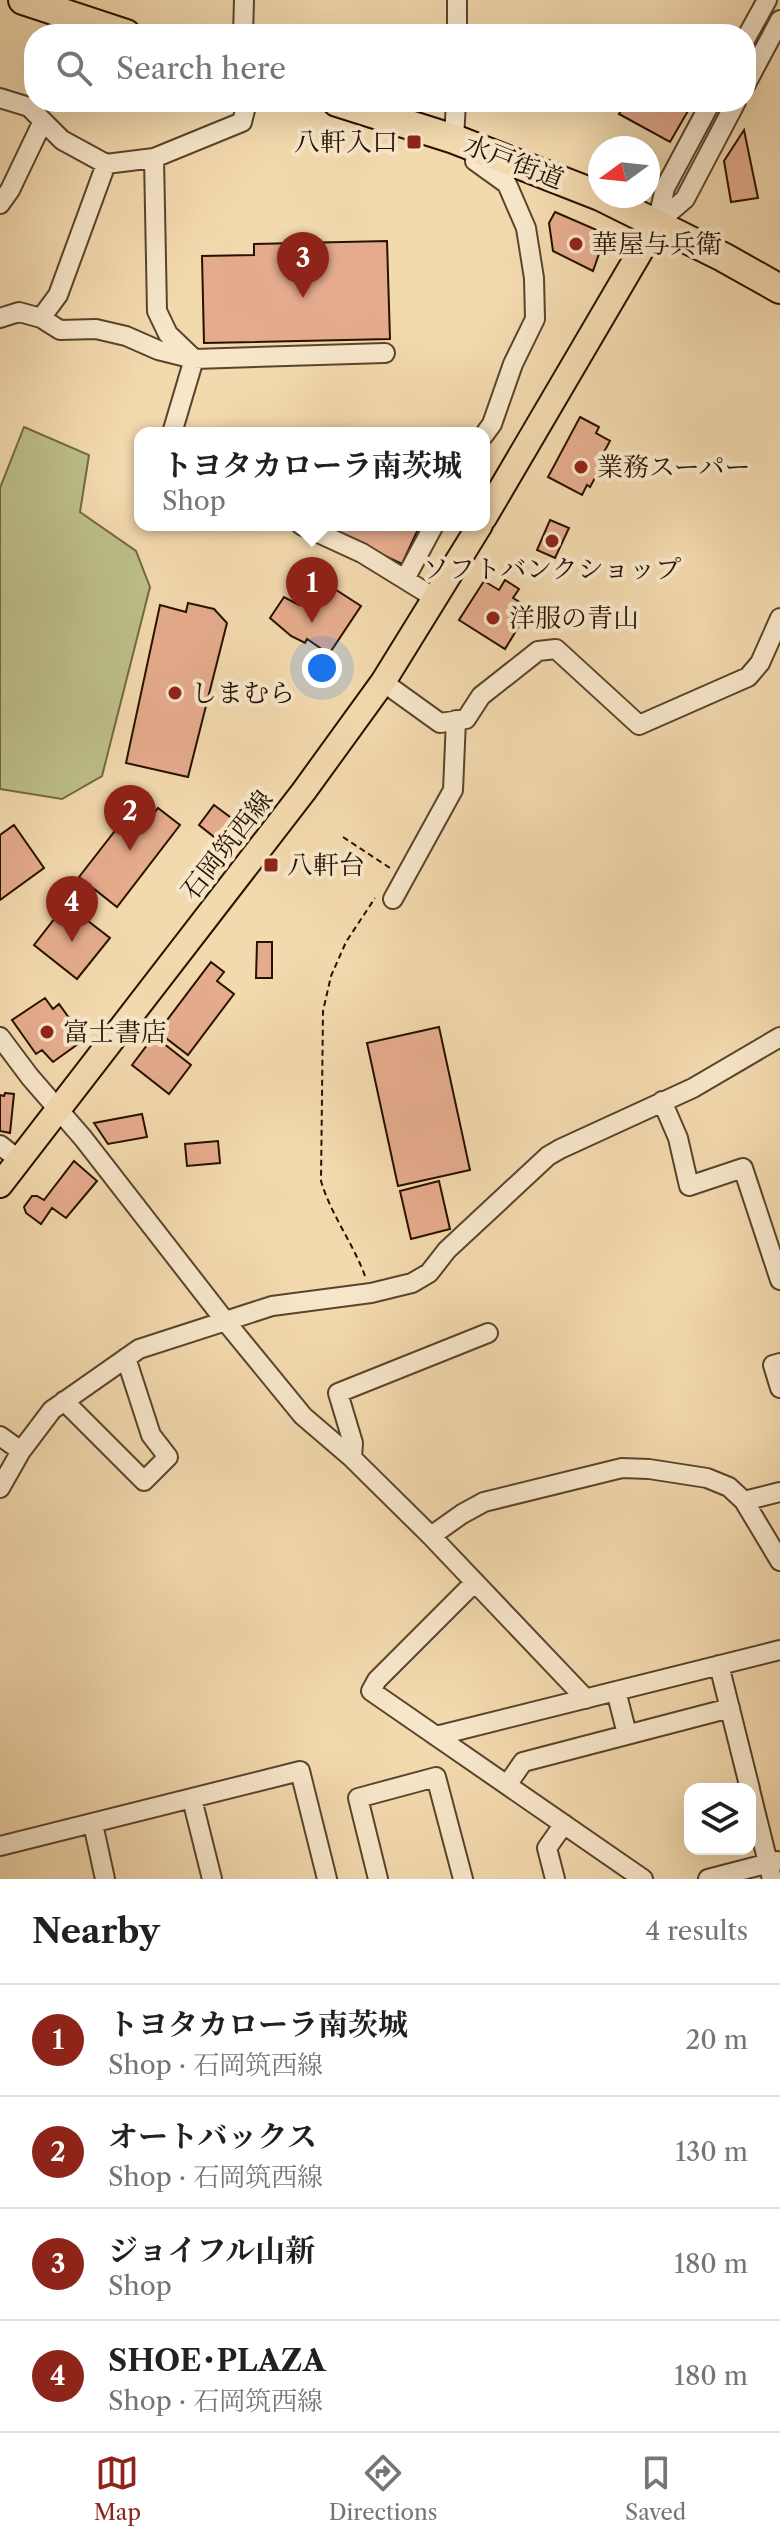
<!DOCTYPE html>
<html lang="en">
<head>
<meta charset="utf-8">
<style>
  :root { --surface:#fff; --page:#f6f6f6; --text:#202124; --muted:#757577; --line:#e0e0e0; --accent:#8f2418 }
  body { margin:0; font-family:"Libre Caslon Text","Noto Serif JP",serif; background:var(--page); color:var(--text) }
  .controls { position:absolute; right:24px; bottom:24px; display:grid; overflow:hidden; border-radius:16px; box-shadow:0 8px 32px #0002 }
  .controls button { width:72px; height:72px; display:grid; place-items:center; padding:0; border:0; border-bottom:2px solid var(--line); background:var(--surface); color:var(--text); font:40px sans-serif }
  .compass { position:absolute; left:588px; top:136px; width:72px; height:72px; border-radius:50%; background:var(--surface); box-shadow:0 8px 32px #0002; rotate:255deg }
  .you { position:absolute; left:322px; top:668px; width:28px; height:28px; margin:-20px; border:6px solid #fff; border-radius:50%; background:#1a73e8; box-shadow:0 0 0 12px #1a73e833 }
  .badge { display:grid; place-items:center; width:52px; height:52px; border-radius:50%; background:var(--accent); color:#fff; font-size:26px; font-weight:700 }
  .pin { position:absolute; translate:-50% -66px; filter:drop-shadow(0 2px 4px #0008) }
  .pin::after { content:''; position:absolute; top:42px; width:28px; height:24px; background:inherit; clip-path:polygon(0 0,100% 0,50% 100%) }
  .popup { position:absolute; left:134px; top:427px; width:356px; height:104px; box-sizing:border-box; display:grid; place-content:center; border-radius:16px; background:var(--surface); filter:drop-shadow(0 2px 6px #0005); font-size:26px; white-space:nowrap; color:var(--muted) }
  .popup b { font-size:30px; color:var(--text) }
  .popup::after { content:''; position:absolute; left:50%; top:100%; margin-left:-16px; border:16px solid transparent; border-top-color:var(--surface) }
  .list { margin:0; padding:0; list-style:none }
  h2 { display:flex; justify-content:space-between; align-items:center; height:104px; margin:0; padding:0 32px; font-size:34px }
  h2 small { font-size:26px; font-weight:400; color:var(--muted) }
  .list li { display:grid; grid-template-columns:52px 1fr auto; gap:24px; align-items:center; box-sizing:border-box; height:112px; padding:0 32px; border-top:2px solid var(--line) }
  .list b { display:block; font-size:30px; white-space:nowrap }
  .list p { margin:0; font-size:26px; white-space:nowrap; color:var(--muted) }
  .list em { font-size:26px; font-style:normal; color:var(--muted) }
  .icon { flex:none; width:44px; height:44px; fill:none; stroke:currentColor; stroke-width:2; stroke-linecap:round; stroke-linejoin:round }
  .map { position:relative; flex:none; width:780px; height:1879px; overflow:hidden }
  .search { position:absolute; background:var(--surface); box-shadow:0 8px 32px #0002; left:24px; right:24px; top:24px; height:88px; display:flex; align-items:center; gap:20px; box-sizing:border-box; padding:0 28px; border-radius:32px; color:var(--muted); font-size:30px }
  .sheet { height:552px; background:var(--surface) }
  nav { display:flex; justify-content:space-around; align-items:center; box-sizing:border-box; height:112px; border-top:2px solid var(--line); background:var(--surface); font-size:22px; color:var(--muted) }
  nav a { display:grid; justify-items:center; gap:4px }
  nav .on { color:var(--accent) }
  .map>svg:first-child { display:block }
  .green { fill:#bdbf89; stroke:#726844; stroke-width:2 }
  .building { fill:#e5ab8d; stroke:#271200; stroke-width:2 }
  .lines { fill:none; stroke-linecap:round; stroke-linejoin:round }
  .minor-casing { stroke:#5a442c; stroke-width:22 }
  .major-casing { stroke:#271200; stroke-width:28 }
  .highway-casing { stroke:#271200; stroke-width:32 }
  .path { stroke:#271200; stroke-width:2; stroke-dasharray:6 4; stroke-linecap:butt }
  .minor { stroke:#f7e6ca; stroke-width:18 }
  .major { stroke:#f3d9ae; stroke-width:24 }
  .highway { stroke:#f3d9ae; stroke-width:28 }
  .poi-dot { fill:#8f2418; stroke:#f7e6ca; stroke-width:3 }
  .labels { text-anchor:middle; stroke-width:8; stroke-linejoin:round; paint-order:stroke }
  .poi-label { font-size:26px; fill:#271200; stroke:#f7e6ca; text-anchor:start }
  .street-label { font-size:26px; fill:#271200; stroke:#f7e6ca }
</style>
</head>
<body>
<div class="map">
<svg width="780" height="1879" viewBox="0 0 780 1879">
  <rect width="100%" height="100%" fill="#f3d9ae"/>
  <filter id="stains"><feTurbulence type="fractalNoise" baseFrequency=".0025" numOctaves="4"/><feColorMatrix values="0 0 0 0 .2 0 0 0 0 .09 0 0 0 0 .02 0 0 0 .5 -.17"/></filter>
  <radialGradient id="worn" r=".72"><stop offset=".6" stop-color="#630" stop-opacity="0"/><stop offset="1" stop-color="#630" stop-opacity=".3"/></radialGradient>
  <path class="green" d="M 24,427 L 89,455 L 80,512 L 136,551 L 150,587 L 102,776 L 62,799 L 0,789 L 0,488 Z"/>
  <path class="building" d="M 608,102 L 679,102 L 688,111 L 670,142 L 619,114 L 621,110 Z
    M 744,130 L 758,198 L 731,202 L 724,161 Z
    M 555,212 L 606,234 L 593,271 L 553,251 L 549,223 Z
    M 387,241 L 390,339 L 204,343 L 202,256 L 254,255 L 254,244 Z
    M 580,417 L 599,427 L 596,433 L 610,441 L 598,463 L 602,465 L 590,487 L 587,485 L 582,495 L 548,477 Z
    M 550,520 L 569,528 L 555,558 L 537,550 Z
    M 325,525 L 420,525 L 402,564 L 324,527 Z
    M 505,580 L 519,589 L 513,598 L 530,608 L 505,649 L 459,620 L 484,581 L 499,590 Z
    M 330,586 L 361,606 L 329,654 L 307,639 L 305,643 L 291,636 L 270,618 L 284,597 L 299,605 L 305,597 L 318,605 Z
    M 188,603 L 214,609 L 227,623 L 188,777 L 126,763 L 160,605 L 186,612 Z
    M 214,805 L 234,820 L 218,840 L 199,825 Z
    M 158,808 L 180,825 L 117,907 L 79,877 L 132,809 L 148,822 Z
    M 14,825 L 44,868 L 0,900 L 0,835 Z
    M 66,904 L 110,938 L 77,979 L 34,945 Z
    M 257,942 L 272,942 L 272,978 L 256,978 Z
    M 211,962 L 224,972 L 217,981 L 234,994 L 188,1055 L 158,1032 Z
    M 45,998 L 53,1009 L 59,1004 L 77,1029 L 71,1034 L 78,1044 L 53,1062 L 42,1050 L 36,1054 L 12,1020 Z
    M 439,1027 L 470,1170 L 398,1186 L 367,1043 Z
    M 154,1036 L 191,1065 L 169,1094 L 132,1065 Z
    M 5,1093 L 14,1094 L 10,1133 L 0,1131 L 0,1095 L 4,1096 Z
    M 142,1114 L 147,1137 L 108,1144 L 94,1123 Z
    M 218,1141 L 220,1163 L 187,1166 L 185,1144 Z
    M 74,1161 L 97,1181 L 66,1218 L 52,1208 L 41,1224 L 26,1213 L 24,1207 L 32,1196 L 37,1196 L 44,1200 Z
    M 439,1181 L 450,1229 L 411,1239 L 400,1191 Z"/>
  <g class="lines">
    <g class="minor-casing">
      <path id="minor" d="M 243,34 L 244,0
        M 457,34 L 457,0
        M 746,38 L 767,0
        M 746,84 L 780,20
        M 0,98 L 29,107 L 62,140 L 106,164 L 154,158 L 242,122 L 247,102
        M 454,139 L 456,102
        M 476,147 L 475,161 L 507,184 L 526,228 L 534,278 L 535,319 L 513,364 L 492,424 L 484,435
        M 154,158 L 157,311 L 168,334 L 192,357
        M 0,204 L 10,190 L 43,121
        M 657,223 L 685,199 L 736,102
        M 657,223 L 665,188 L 711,102
        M 0,318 L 19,312 L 41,318 L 60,330 L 96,329 L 126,336 L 158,350 L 194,359 L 385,353
        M 41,318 L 58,295 L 106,164
        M 172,433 L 194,359
        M 301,525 L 362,553 L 435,598
        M 405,579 L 434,525
        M 383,682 L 440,723 L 466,719 L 481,696 L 538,651 L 556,649 L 639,725 L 748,677 L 760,663 L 780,618
        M 393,899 L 453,790 L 456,720
        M 0,1037 L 30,1077 L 83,1138 L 226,1322 L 303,1416 L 352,1458 L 431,1536 L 586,1699
        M 662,1101 L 678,1138 L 689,1186 L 743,1168 L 780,1280
        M 0,1145 L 19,1160
        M 780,1363 L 773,1365 L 780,1388
        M 64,1401 L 144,1481 L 168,1457 L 151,1435 L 126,1358
        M 0,1436 L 21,1451
        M 352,1458 L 353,1443 L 338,1393 L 488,1333
        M 0,1488 L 21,1451 L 52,1410 L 139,1349 L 272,1306 L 371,1293 L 412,1283 L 429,1273 L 447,1250 L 548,1156 L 560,1149 L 693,1088 L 780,1037
        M 744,1501 L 780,1492
        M 431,1536 L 462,1514 L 484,1502 L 622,1468 L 649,1469 L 707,1478 L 729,1487 L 744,1501 L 780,1561
        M 475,1582 L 377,1680 L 371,1691 L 643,1879
        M 719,1665 L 750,1789
        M 616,1691 L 627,1734
        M 436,1736 L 780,1650
        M 507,1785 L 523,1762 L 730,1708
        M 750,1790 L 772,1879
        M 192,1799 L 212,1879
        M 93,1824 L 105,1879
        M 0,1846 L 300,1771 L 327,1879
        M 378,1879 L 358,1798 L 436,1777 L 463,1879
        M 555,1879 L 547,1848 L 564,1824
        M 708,1879 L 777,1861"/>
    </g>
    <g class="major-casing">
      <path id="major" d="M 484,518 L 657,223
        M 0,1185 L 304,791 L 383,682 L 480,525"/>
    </g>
    <g class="highway-casing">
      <path id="highway" d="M 23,0 L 126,34
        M 337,102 L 454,139 L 600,196
        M 600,196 L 723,257 L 780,289"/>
    </g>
    <path class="path" d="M 343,837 L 390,868
      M 365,1276 C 353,1243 331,1215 321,1181 L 323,1011 L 331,976 L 346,942 L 375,898"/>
    <use href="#minor" class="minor"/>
    <use href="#major" class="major"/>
    <use href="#highway" class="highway"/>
  </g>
  <g class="poi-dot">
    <rect x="406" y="134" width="16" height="16" rx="4"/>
    <circle cx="576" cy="244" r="8"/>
    <circle cx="581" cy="467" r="8"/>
    <circle cx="552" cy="541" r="8"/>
    <circle cx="493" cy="618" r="8"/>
    <circle cx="175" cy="693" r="8"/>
    <rect x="263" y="857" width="16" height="16" rx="4"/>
    <circle cx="47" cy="1032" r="8"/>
  </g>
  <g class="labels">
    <g class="poi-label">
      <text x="398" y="151" text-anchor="end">八軒入口</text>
      <text x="592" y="253">華屋与兵衛</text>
      <text x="597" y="476">業務スーパー</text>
      <text x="552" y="578" text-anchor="middle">ソフトバンクショップ</text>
      <text x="509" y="627">洋服の青山</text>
      <text x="191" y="702">しまむら</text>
      <text x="287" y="874">八軒台</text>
      <text x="63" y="1041">富士書店</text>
    </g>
    <g class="street-label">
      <text transform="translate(514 162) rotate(21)" y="9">水戸街道</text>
      <text transform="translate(227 845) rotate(-52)" y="9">石岡筑西線</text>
    </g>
  </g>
  <rect width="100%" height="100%" filter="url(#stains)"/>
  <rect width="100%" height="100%" fill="url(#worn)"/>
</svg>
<div class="controls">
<button><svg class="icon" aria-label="layers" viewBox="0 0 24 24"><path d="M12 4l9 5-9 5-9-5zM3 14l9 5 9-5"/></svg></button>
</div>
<svg class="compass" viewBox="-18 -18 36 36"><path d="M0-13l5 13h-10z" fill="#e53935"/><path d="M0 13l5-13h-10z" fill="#757577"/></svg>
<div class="you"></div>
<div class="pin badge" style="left:312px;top:623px">1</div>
<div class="popup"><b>トヨタカローラ南茨城</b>Shop</div>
<div class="pin badge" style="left:130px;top:851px">2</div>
<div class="pin badge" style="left:303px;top:298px">3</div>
<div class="pin badge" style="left:72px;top:942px">4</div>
<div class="search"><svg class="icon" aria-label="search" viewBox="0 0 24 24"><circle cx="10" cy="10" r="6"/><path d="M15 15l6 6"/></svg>Search here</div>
</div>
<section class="sheet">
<h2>Nearby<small>4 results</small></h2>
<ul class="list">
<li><span class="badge">1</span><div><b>トヨタカローラ南茨城</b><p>Shop · 石岡筑西線</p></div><em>20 m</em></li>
<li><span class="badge">2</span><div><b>オートバックス</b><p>Shop · 石岡筑西線</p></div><em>130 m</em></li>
<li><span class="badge">3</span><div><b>ジョイフル山新</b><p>Shop</p></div><em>180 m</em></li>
<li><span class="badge">4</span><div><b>SHOE･PLAZA</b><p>Shop · 石岡筑西線</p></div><em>180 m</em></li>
</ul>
</section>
<nav>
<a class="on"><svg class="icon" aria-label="map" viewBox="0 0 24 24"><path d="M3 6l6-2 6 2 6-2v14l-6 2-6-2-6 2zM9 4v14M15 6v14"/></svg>Map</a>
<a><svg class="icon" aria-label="directions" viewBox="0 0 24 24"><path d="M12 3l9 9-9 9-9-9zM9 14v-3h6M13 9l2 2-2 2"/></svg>Directions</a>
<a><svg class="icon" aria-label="saved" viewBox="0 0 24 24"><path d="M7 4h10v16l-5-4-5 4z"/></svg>Saved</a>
</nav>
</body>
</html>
